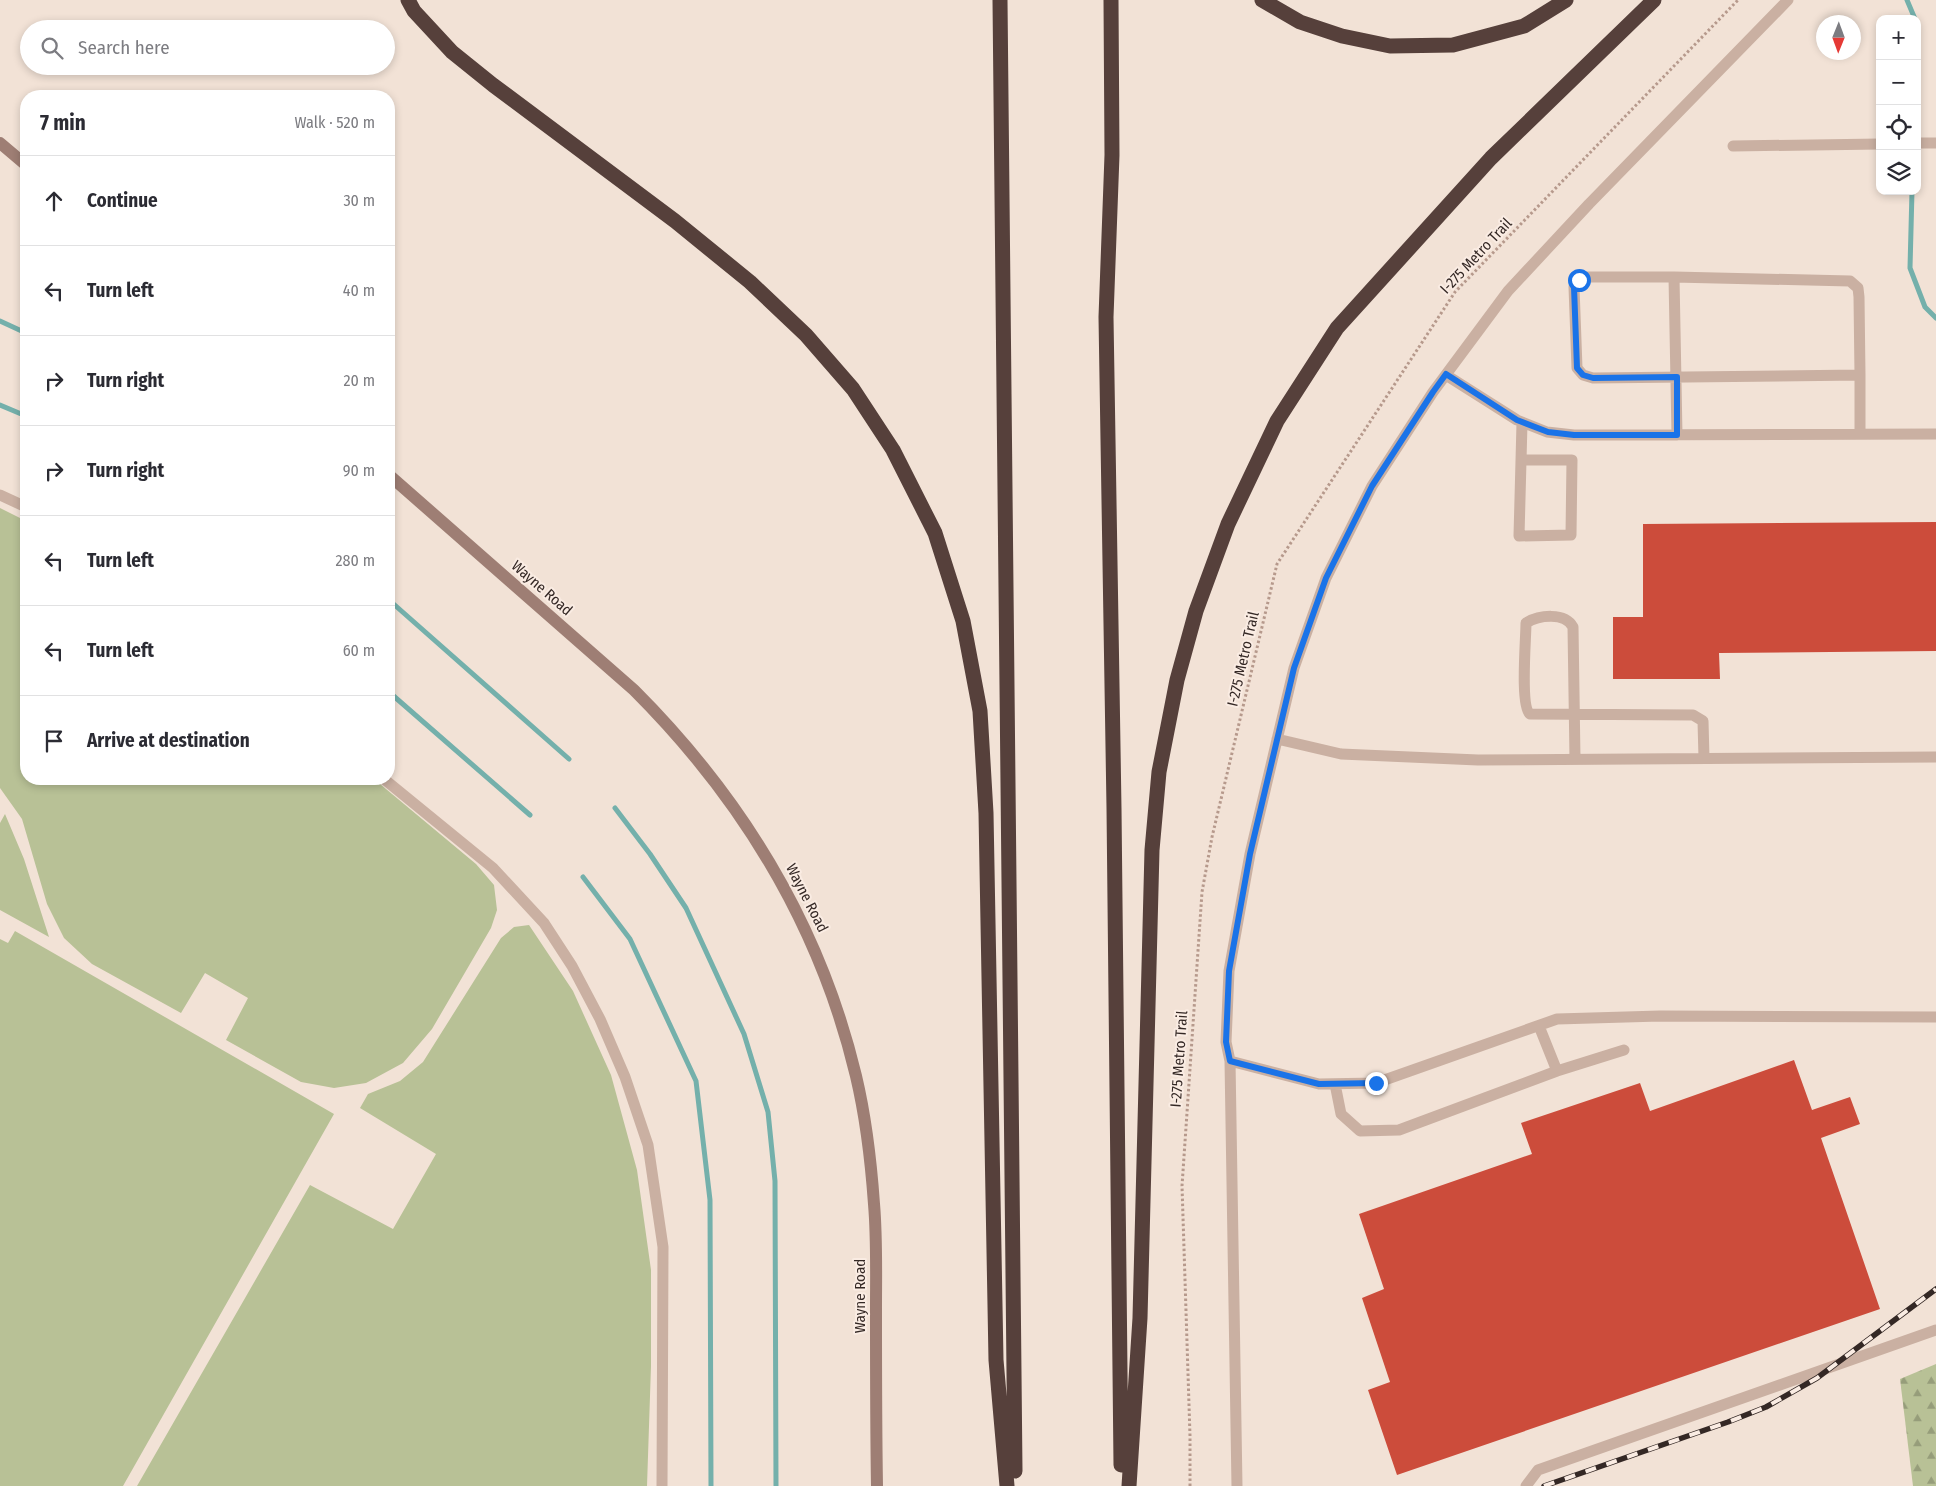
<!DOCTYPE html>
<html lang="en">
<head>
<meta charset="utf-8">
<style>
  :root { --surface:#fff; --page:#f2f2f3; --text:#2b2b33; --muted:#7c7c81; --line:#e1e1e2 }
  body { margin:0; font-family:"Fira Sans Condensed",sans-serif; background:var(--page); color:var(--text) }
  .controls { position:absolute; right:15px; top:15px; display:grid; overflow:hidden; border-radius:10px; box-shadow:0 2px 8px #0003 }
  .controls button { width:45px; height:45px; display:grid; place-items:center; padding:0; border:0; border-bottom:1px solid var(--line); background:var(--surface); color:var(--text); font:25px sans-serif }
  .compass { position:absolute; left:1816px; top:15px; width:45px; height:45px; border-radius:50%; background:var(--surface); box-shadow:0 2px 8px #0003; rotate:181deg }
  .stop { position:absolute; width:15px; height:15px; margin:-11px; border:4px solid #1a73e8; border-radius:50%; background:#fff }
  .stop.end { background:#1a73e8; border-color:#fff; box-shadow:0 1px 5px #0008 }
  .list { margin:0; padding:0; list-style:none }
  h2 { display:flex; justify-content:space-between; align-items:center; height:65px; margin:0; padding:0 20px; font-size:21px }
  h2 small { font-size:16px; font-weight:400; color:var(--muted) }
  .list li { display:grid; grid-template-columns:32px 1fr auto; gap:15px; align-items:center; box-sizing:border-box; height:90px; padding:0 20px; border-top:1px solid var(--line) }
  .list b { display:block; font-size:19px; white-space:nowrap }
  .list em { font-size:16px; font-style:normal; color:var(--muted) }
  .icon { flex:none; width:28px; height:28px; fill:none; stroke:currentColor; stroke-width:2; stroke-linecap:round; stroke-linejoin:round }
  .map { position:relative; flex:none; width:1936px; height:1486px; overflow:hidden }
  .search { position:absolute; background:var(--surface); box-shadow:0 2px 8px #0003; left:20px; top:20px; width:375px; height:55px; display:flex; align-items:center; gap:12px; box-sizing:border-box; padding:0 18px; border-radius:28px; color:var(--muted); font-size:19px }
  .panel { position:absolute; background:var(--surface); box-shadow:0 2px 8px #0003; left:20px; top:90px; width:375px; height:695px; border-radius:20px }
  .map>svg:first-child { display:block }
  .grass { fill:#b8c196 }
  .forest { fill:url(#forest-firs) }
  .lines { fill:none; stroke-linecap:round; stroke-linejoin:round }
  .stream { stroke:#74b0ab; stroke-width:5 }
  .building { fill:#cc4c3b }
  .path { stroke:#b6998c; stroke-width:3; stroke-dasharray:2.5 2.5; stroke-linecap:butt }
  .service { stroke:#cab0a2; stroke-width:11 }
  .secondary { stroke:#9e7e74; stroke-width:12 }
  .motorway { stroke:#56403b; stroke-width:15 }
  .rail-casing { stroke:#342825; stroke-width:5.5 }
  .rail { stroke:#faece3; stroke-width:4; stroke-dasharray:11; stroke-linecap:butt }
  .route { stroke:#1a73e8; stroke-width:6 }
  .labels { text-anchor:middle; stroke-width:4; stroke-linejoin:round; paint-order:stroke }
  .street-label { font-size:15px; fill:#342825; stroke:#faece3 }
</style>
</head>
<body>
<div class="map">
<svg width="1936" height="1486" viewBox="0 0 1936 1486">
  <defs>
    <pattern id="forest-firs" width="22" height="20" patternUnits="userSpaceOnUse" patternTransform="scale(1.25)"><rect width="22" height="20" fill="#b8c196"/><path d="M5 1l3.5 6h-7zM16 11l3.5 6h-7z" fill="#969d7a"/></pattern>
  </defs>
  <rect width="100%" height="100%" fill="#f2e2d6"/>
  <path class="grass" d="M 0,508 L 26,521 L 26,779 L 374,779 L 476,864 L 494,885 L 497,910 L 491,928 L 432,1029 L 403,1063 L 366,1083 L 334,1088 L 301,1082 L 226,1040 L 248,998 L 205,973 L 181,1013 L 92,964 L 64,938 L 47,904 L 22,819 L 0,788 Z
    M 5,814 L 24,859 L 49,937 L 0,910 L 0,823 Z
    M 529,925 L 573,991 L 611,1075 L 637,1170 L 651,1270 L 651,1366 L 647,1486 L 137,1486 L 310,1185 L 393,1229 L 436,1154 L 360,1108 L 368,1094 L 400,1081 L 423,1062 L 501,938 L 514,927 Z
    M 15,931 L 334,1114 L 123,1486 L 0,1486 L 0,939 L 8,943 Z"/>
  <path class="forest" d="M 1936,1364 L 1936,1486 L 1913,1486 L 1900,1379 Z"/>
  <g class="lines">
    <path class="stream" d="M 1907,0 L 1915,19
      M 1912,191 L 1910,268 L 1925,307 L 1936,318
      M 0,321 L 26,333
      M 0,405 L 26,416
      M 389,600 L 569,759
      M 389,692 L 530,815
      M 615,808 L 650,854 L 686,908 L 744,1034 L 768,1112 L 775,1181 L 776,1486
      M 583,877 L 630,939 L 696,1081 L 710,1200 L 711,1486"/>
  </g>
  <path class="building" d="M 1936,522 L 1936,651 L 1719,653 L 1720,679 L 1613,679 L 1613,617 L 1643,617 L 1643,524 Z
    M 1794,1060 L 1812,1110 L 1850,1097 L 1860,1124 L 1821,1138 L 1880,1309 L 1397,1475 L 1368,1390 L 1390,1382 L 1362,1298 L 1384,1289 L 1359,1214 L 1532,1154 L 1521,1123 L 1640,1083 L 1650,1111 Z"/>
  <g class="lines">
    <path class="path" d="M 1190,1486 L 1190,1436 L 1182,1186 L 1202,892 L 1212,837 L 1277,564 L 1455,292 L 1738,0"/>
    <path class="service" d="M 1917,143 L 1936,143
      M 1733,146 L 1880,144
      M 1674,277 L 1850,281 L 1858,288 L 1859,297 L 1860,375 L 1593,378 L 1583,375 L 1577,368 L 1574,287 L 1579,280 L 1586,277 L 1674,277 L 1677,435
      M 1446,375 L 1517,420 L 1547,432 L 1574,435 L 1936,434
      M 1860,375 L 1860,434
      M 1521,460 L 1572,460 L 1571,535 L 1519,536 L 1522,423
      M 0,495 L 26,507
      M 1277,739 L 1341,754 L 1478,760 L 1936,757
      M 1575,759 L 1573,627 C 1565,612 1539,615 1526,623 C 1526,639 1520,706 1530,714 L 1693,715 L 1703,721 L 1704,758
      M 384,779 L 493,868 L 544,923 L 572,966 L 600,1019 L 625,1077 L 648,1145 L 663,1247 L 662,1486
      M 1230,1061 L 1319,1084 L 1376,1083 L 1557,1019 L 1660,1016 L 1936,1017
      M 1557,1071 L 1624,1050
      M 1335,1084 L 1341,1114 L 1360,1131 L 1399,1130 L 1557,1071 L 1539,1026
      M 1237,1486 L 1230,1061 L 1226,1042 L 1229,971 L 1250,854 L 1294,668 L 1326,578 L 1372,486 L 1433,392 L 1508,291 L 1589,204 L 1788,0
      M 1526,1486 L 1538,1470 L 1936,1330"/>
    <path class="secondary" d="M 0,143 L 26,165
      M 389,475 L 634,690 C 743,799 820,925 856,1076 C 866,1118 871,1161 874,1204 C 877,1239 876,1274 876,1308 C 876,1368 876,1427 877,1486"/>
    <path class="motorway" d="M 408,0 L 414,11 L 452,52 L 493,85 L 675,221 L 750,282 L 806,335 L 853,389 L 893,450 L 935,533 L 963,621 L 980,711 L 986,813 L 996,1360 L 1007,1486
      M 1000,0 L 1015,1471
      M 1111,0 L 1112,155 L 1106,317 L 1114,808 L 1121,1465
      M 1262,0 L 1300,22 L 1342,36 L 1390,46 L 1453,45 L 1524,26 L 1566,0
      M 1129,1486 L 1140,1318 L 1152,850 L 1159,772 L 1177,680 L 1196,611 L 1228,524 L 1277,421 L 1337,328 L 1491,158 L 1654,0"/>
    <g class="rail-casing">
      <path id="rail" d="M 1544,1486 L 1728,1422 L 1766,1407 L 1817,1378 L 1936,1289"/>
    </g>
    <use href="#rail" class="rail"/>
  </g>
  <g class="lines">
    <path class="route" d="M 1376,1083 L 1319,1084 L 1230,1061 L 1226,1042 L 1229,971 L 1250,854 L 1294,668 L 1326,578 L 1372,486 L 1433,392 L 1446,374 L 1517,420 L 1548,432 L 1574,435 L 1677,435 L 1677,377 L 1593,378 L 1583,375 L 1577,368 L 1574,287 L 1579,280"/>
  </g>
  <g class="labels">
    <g class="street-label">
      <text transform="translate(1476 256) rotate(-47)" y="5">I-275 Metro Trail</text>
      <text transform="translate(542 588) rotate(41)" y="5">Wayne Road</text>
      <text transform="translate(1243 659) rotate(-77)" y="5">I-275 Metro Trail</text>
      <text transform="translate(807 898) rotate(63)" y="5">Wayne Road</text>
      <text transform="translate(1179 1059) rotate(-86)" y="5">I-275 Metro Trail</text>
      <text transform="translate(860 1296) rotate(-90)" y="5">Wayne Road</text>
    </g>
  </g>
</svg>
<div class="controls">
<button>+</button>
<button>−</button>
<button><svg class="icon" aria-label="locate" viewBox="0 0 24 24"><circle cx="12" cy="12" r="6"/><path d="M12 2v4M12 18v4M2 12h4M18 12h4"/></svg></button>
<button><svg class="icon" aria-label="layers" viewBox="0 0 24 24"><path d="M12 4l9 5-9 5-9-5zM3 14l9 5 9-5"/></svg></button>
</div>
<svg class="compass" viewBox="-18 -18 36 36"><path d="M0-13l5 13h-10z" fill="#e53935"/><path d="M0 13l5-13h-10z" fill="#7c7c81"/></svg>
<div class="stop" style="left:1579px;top:280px"></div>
<div class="stop end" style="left:1376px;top:1083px"></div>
<div class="search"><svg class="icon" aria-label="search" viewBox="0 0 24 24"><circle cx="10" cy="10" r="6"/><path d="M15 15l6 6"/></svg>Search here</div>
<section class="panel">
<h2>7 min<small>Walk · 520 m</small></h2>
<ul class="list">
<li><svg class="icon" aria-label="ahead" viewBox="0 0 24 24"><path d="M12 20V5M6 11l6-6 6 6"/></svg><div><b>Continue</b></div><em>30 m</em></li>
<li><svg class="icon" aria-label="left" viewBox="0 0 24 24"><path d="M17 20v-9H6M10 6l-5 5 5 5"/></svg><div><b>Turn left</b></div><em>40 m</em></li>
<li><svg class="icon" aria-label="right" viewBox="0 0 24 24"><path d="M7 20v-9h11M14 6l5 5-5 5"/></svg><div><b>Turn right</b></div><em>20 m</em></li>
<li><svg class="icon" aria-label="right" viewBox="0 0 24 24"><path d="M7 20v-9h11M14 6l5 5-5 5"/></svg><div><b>Turn right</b></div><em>90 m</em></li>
<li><svg class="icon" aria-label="left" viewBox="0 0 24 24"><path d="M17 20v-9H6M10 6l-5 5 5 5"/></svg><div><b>Turn left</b></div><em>280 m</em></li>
<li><svg class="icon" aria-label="left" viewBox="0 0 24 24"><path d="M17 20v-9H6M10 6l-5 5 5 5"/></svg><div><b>Turn left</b></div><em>60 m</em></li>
<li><svg class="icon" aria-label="arrive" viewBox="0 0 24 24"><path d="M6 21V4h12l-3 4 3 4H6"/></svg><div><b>Arrive at destination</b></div></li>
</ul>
</section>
</div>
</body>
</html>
